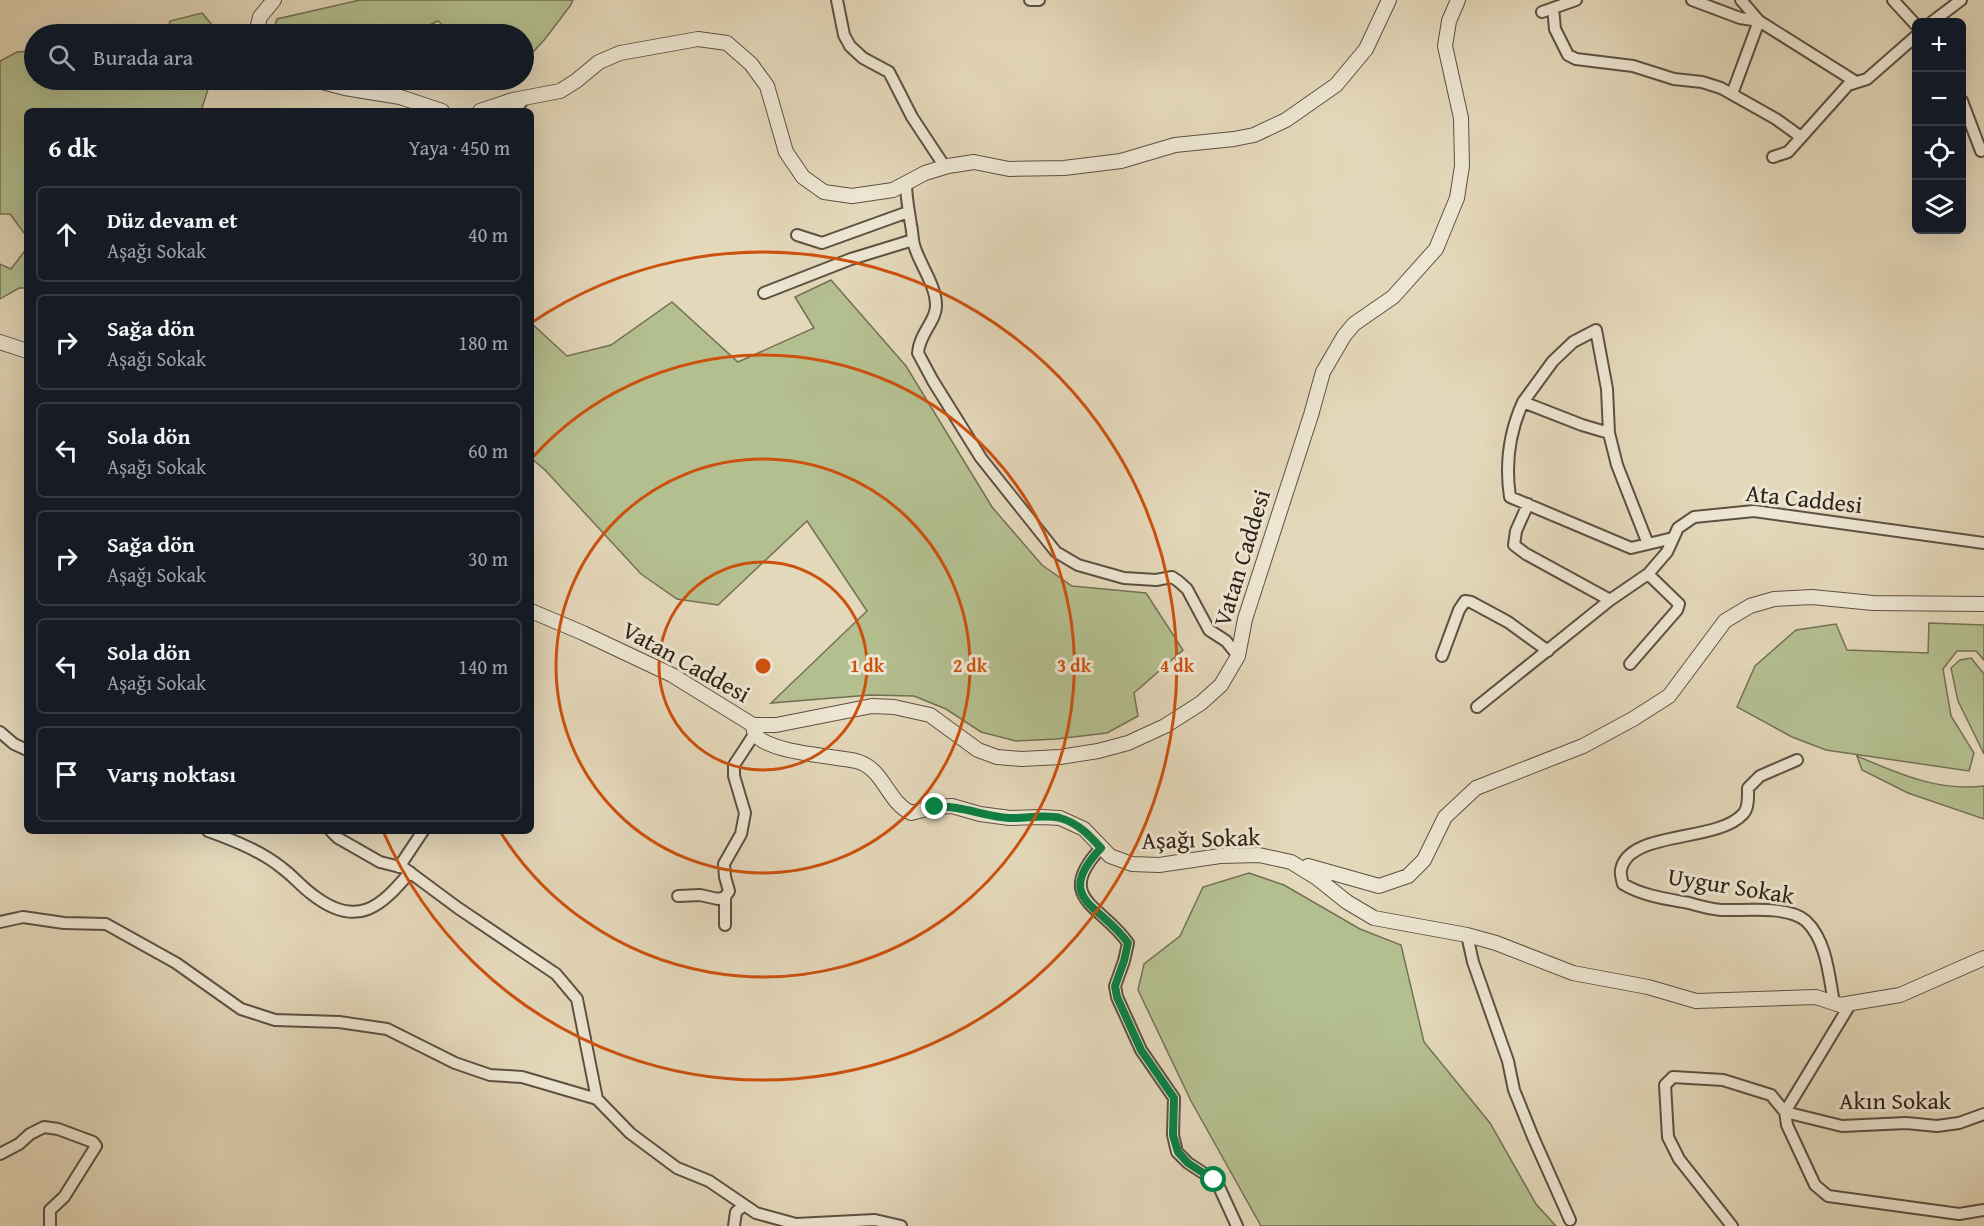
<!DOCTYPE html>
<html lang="tr">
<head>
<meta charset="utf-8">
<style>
  :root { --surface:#171b24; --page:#242831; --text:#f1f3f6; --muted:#9ea1a6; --line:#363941 }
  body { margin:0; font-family:"Gentium Book Plus",serif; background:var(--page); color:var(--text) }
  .controls { position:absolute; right:18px; top:18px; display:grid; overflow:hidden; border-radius:9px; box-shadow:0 6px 24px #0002 }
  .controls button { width:54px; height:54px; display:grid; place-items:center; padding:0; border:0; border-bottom:2px solid var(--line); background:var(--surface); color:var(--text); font:30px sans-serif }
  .stop { position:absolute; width:18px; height:18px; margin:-14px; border:4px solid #0b8043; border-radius:50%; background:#fff }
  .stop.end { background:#0b8043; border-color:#fff; box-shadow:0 2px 6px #0008 }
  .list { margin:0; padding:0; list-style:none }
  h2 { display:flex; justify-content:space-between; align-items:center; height:78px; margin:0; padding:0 24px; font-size:26px }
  h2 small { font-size:20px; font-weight:400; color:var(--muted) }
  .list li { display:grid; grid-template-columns:39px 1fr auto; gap:18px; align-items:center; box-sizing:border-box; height:96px; margin:0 12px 12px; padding:0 12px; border:2px solid var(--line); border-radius:9px }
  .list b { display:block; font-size:22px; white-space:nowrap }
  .list p { margin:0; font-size:20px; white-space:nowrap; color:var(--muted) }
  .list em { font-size:20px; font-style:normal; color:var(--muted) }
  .icon { flex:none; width:33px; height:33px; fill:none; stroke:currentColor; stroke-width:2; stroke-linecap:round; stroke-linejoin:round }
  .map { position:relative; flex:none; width:1984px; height:1226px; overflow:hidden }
  .search { position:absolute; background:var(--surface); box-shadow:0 6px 24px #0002; left:24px; top:24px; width:510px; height:66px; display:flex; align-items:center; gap:15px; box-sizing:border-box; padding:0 21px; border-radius:33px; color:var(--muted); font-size:22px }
  .panel { position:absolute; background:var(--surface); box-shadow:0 6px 24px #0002; left:24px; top:108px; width:510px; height:726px; border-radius:9px }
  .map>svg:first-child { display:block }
  .green { fill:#b4bf90; stroke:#737155; stroke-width:1.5 }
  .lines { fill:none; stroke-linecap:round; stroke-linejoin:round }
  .minor-casing { stroke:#5e5042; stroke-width:14 }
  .tertiary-casing { stroke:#5e5042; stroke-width:16 }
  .minor { stroke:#ede6d2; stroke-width:10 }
  .tertiary { stroke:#ede6d2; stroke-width:14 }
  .route { stroke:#0b8043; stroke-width:8 }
  .ring { fill:none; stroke:#cd510e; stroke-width:3 }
  .labels { text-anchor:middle; stroke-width:6; stroke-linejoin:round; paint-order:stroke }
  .street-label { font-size:24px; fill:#32231a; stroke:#ede6d2 }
  .centre { fill:#cd510e; stroke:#ede6d2; stroke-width:3 }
  .ring-label { font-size:18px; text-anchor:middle; font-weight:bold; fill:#cd510e; stroke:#ede6d2; stroke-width:6; stroke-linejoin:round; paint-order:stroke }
</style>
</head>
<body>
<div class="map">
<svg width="1984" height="1226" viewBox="0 0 1984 1226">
  <rect width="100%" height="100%" fill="#e4d8ba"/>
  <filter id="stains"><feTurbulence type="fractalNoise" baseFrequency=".00333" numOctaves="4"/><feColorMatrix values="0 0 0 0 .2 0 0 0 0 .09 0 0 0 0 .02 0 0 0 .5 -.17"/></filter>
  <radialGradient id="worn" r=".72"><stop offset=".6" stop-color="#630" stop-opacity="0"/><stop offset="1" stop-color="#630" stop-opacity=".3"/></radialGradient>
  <path class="green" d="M 360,0 L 573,0 L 570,6 L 545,39 L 524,62 L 524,34 L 453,34 L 438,21 L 410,34 L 272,34 L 277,19 Z
    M 202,13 L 220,34 L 150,34 L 167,33 L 170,21 Z
    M 34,51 L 34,80 L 211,80 L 201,111 L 27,111 L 27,237 L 10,214 L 0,214 L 0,61 L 17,52 Z
    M 27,248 L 27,288 L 19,288 L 0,299 L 0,264 L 11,269 Z
    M 831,280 L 906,366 L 992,507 L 1042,565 L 1072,586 L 1146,593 L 1183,650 L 1134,693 L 1138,716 L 1107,733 L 1056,739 L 1016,741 L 981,732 L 946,709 L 914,696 L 870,695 L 771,703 L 867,611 L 807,521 L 718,605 L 677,599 L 641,574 L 545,470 L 531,458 L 531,323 L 567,356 L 611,345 L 672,302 L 738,362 L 814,328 L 795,297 Z
    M 1929,623 L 1984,625 L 1984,660 L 1976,651 L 1957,651 L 1943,669 L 1951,716 L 1974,753 L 1969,771 L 1826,750 L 1792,737 L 1737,707 L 1755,666 L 1796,630 L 1836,624 L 1847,650 L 1928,653 Z
    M 1971,658 L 1984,674 L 1984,754 L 1958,701 L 1951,668 L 1960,660 Z
    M 1857,756 C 1897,773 1939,792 1984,786 L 1984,819 L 1908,793 L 1862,770 Z
    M 1249,873 L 1284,885 L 1360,929 L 1401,945 L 1424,1042 L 1490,1123 L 1536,1204 L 1556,1226 L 1261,1226 L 1191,1101 L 1138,990 L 1144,964 L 1180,936 L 1203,887 Z"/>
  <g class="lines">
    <g class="minor-casing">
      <path id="minor" d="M 837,0 L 844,35 L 850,46 L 863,58 L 889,72 L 912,117 L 945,167
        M 1030,0 L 1039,0
        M 1692,0 L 1740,18 L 1759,21 L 1856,82
        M 1741,0 L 1759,21
        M 1893,0 L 1916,25
        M 1553,8 L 1555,29 L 1568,55 L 1576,59 L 1633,66 L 1674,79 L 1702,82 L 1721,88 L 1776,119 L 1801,137
        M 1542,12 L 1576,0
        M 1932,22 L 1961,0
        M 1732,94 L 1759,21
        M 1962,101 L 1981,151
        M 514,111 L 525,98
        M 1773,157 L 1788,152 L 1848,85 L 1867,79 L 1916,36
        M 906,183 C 906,198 909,211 911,225 C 913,233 912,241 915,248 C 921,266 936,286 936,305 C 937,320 919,334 918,353 L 933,381 L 981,458 L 1056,552 L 1078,565 L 1124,578 L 1156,580 L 1172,577 L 1178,581 L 1187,589 L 1209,630 L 1226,641 L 1238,656
        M 797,235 L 822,243 L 908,212
        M 764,293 L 851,259 L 913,240
        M 1523,402 L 1553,361 L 1573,342 L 1596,330 L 1607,389 L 1609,433 L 1617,465 L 1648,544 L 1673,538
        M 1609,433 L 1582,425 L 1523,402 C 1509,433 1505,464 1510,497 L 1631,548 L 1648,544
        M 1528,504 L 1516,531 L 1514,545 L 1526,554 L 1610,600
        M 1442,656 L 1459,610 L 1465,601 L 1471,602 L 1508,622 L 1548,651
        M 1630,664 L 1677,610 L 1679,604 L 1648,574
        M 1477,707 L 1610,600 L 1648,574 L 1667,552 L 1678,528 L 1694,517 L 1754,511 L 1984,543
        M 0,732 L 14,744 L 27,750
        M 1797,760 L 1760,776 L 1748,788 C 1748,796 1749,808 1743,814 C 1717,843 1628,830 1621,870 C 1620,874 1622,880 1623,884 C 1643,896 1667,899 1689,903 C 1699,906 1710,909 1721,910 C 1744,911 1788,905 1806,921 C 1827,941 1829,977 1834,1003
        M 208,831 C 233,840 261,851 282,868 C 293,876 302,887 313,895 C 357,929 381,907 410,872
        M 331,831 L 338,838 L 380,862 L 404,868 L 458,908 L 556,974 L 577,999 L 597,1099
        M 1101,848 C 1053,899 1102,905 1128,943 L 1124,961 L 1115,986 L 1117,997 L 1141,1050 L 1174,1098 L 1173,1135 L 1177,1152 L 1188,1163 L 1214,1180 L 1220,1189 L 1237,1226
        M 399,867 L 423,831
        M 678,896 L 700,895 L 718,899 L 725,897 L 729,891 L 725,877 L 724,864 L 741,834 L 745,813 L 734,776 L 734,765 L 755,733
        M 0,922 L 23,917 L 64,923 L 106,924 L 176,963 L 241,1009 L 275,1020 L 339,1022 L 387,1029 L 455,1063 L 490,1075 L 522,1077 L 597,1099 L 630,1133 L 677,1168 L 709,1181 L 756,1213 L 796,1224 L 875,1220 L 901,1226
        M 725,925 L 725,897
        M 1467,935 L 1473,962 L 1508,1061 L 1514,1090 L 1533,1137 L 1570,1220
        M 1851,1003 L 1785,1112 L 1787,1125 L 1815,1185 L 1828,1196 L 1959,1214 L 1984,1210
        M 0,1154 L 19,1144 L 30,1134 L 44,1127 L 58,1129 L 93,1142 L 96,1146 L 64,1197 L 50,1210 L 50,1226
        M 734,1226 L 736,1212 L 743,1206
        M 1732,1226 L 1679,1159 L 1668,1137 L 1665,1085 L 1673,1077 L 1723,1080 L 1771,1095 L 1785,1112 L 1842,1126 L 1906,1123 L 1937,1126 L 1959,1123 L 1984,1114"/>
    </g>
    <g class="tertiary-casing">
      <path id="tertiary" d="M 256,34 L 260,17 L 274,0
        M 314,80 L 345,88 L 400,97 L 442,111
        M 480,111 L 513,100 L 560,91 L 576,81 L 599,62 L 620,53 L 698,39 L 727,43 L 751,64 L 767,86 L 786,152 L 803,177 L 824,192 L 852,196 L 893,190 L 925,173 L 948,166 L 974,162 L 1009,169 L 1064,168 L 1121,161 L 1175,145 L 1234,139 L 1254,135 L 1286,120 L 1336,85 L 1366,49 L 1389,0
        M 0,342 L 27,351
        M 531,611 L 583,633 L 672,675 L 753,725 L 776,725 L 872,706 L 894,707 L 930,715 L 978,750 L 997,757 L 1022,759 L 1060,757 L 1098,751 L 1128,743 L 1165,726 L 1201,703 L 1221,685 L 1238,656 L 1245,619 L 1311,415 L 1323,372 L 1344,336 L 1354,324 L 1393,297 L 1436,249 L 1457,198 L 1462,166 L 1461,118 L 1445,46 L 1449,21 L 1458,0
        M 753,725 C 753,726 754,733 755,734 C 768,753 834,756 856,761 C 884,768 887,802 911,813 L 935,807 L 952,806 L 980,814 L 1010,818 L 1042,817 L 1060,818 L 1084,829 L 1110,856 L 1132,864 L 1159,865 L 1220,856 L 1259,855 L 1291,862 L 1317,878 L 1347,902 L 1374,918 L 1467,935 L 1496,943 L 1573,973 L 1648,987 L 1696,1001 L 1816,997 L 1840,1005 L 1900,995 L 1984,958
        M 1308,866 L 1379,886 L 1408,876 L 1424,860 L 1445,817 L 1476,788 L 1583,746 L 1633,719 L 1669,696 L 1725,621 L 1750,606 L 1774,599 L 1812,597 L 1873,603 L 1984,604"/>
    </g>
    <use href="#minor" class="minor"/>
    <use href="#tertiary" class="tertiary"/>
  </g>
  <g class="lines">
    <path class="route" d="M 935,807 C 961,805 982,816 1009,818 C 1025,819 1043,814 1060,818 C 1078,823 1089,835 1101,848 C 1052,900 1101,904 1128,943 L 1124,961 L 1115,986 L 1117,997 L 1141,1050 L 1174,1098 L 1173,1135 L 1178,1152 L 1188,1163 L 1214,1180"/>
  </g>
  <g class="ring">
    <circle cx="763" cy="666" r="104"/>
    <circle cx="763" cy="666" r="207"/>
    <path d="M532 458A311 311 0 1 1 501 833"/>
    <path d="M531 323A414 414 0 1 1 383 831"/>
  </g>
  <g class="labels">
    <g class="street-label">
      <text transform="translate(1804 499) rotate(6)" y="8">Ata Caddesi</text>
      <text transform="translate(1242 558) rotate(-73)" y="8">Vatan Caddesi</text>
      <text transform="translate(686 662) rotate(29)" y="8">Vatan Caddesi</text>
      <text transform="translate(1201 839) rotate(-2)" y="8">Aşağı Sokak</text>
      <text transform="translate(1731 886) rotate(9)" y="8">Uygur Sokak</text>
      <text x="1895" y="1109">Akın Sokak</text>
    </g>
  </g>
  <circle cx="763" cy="666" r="9" class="centre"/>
  <g class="ring-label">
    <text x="867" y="672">1 dk</text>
    <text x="970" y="672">2 dk</text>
    <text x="1074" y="672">3 dk</text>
    <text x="1177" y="672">4 dk</text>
  </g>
  <rect width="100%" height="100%" filter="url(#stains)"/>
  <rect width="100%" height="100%" fill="url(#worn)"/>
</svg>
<div class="controls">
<button>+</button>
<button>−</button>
<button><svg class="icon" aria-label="locate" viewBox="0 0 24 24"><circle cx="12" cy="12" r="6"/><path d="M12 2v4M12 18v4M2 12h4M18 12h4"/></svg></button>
<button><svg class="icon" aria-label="layers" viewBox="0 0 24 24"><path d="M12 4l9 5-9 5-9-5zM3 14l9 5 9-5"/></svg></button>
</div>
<div class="stop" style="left:1214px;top:1180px"></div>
<div class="stop end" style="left:935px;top:807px"></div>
<div class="search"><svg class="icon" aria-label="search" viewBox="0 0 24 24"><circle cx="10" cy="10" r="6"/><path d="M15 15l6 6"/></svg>Burada ara</div>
<section class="panel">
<h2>6 dk<small>Yaya · 450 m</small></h2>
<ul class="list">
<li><svg class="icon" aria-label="ahead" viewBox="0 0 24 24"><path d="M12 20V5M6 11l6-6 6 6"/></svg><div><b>Düz devam et</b><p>Aşağı Sokak</p></div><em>40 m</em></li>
<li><svg class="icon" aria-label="right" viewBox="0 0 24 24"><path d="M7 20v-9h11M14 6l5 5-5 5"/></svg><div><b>Sağa dön</b><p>Aşağı Sokak</p></div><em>180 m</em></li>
<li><svg class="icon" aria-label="left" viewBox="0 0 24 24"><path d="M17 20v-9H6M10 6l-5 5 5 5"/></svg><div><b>Sola dön</b><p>Aşağı Sokak</p></div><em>60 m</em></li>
<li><svg class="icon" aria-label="right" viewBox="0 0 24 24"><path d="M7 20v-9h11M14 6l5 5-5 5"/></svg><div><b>Sağa dön</b><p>Aşağı Sokak</p></div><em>30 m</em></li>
<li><svg class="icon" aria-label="left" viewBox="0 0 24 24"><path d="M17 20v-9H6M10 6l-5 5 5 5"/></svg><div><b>Sola dön</b><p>Aşağı Sokak</p></div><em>140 m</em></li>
<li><svg class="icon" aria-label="arrive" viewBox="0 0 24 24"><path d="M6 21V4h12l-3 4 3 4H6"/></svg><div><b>Varış noktası</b></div></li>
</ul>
</section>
</div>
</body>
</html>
